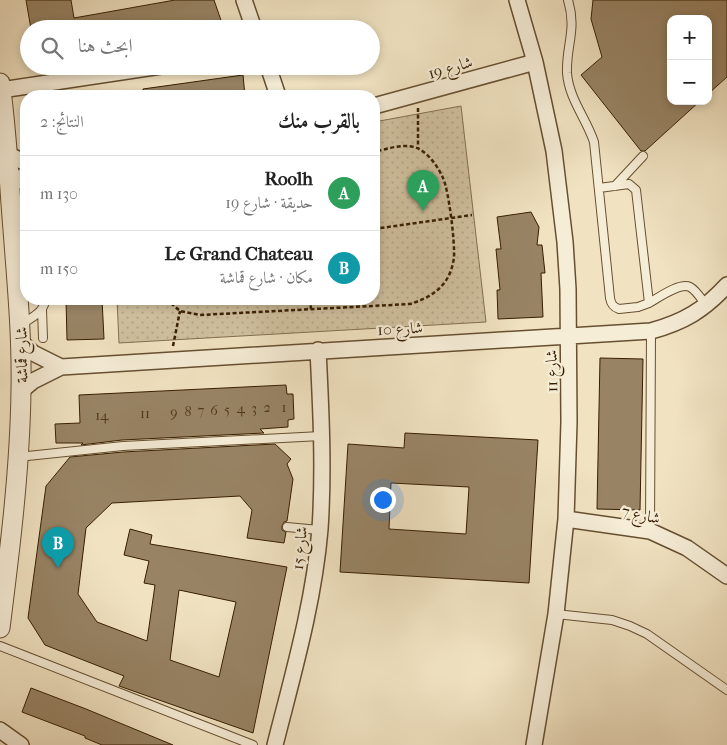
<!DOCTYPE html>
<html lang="ar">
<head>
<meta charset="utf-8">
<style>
  :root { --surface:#fff; --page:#f6f6f6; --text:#222; --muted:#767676; --line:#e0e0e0; --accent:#7c3aed }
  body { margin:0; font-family:"IM FELL French Canon",Amiri,serif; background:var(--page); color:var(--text); direction:rtl }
  .controls { position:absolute; right:15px; top:15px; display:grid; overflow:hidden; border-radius:10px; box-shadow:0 2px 8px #0003 }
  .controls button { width:45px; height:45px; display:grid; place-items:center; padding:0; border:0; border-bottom:1px solid var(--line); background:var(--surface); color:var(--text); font:25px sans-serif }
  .you { position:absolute; left:382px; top:499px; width:18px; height:18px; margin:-12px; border:4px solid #fff; border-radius:50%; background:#1a73e8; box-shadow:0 0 0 8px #1a73e833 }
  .badge { display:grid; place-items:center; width:32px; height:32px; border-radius:50%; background:var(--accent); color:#fff; font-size:16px; font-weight:700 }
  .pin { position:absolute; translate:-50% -41px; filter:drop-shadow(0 1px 2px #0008) }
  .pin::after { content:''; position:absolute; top:26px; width:18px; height:15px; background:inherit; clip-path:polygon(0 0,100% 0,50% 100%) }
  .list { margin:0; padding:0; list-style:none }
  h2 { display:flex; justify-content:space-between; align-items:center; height:65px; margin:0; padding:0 20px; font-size:21px }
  h2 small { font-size:16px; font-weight:400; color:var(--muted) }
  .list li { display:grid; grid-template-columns:32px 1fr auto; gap:15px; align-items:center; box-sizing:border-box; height:75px; padding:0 20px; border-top:1px solid var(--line) }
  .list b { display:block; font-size:19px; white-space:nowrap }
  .list p { margin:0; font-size:16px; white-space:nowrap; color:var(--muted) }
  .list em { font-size:16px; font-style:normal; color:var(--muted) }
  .icon { flex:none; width:28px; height:28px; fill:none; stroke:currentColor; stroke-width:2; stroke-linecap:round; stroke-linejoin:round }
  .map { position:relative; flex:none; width:727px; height:745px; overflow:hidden; direction:ltr }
  .search { position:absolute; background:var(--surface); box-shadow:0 2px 8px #0003; left:20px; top:20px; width:360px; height:55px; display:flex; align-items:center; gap:12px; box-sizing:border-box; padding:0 18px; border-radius:28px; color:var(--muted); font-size:19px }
  .panel { position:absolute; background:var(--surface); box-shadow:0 2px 8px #0003; left:20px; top:90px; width:360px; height:215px; border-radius:20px; direction:rtl }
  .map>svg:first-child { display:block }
  .park { fill:url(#park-dots); stroke:#847050 }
  .building { fill:#988465; stroke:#371e00; fill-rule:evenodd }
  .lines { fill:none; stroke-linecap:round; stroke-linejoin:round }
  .service-casing { stroke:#664f30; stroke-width:10 }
  .minor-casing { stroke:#664f30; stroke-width:18 }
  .tertiary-casing { stroke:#664f30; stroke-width:21 }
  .path { stroke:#371e00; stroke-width:2.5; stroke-dasharray:4 2.5; stroke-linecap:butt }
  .service { stroke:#f6edd7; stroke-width:8 }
  .minor { stroke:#f6edd7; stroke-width:15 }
  .tertiary { stroke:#f6edd7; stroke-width:19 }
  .labels { text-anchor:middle; stroke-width:4.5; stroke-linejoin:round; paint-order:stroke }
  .number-label { font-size:14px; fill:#4f3819 }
  .street-label { font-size:16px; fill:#371e00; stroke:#f6edd7 }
</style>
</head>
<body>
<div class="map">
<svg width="727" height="745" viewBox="0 0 727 745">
  <defs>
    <pattern id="park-dots" width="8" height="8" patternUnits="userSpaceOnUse" patternTransform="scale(1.25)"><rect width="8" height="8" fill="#d1c2a1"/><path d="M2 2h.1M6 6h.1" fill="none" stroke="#b4a689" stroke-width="1.8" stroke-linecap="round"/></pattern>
  </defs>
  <rect width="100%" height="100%" fill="#f1e3c2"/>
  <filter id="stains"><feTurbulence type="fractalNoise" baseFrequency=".004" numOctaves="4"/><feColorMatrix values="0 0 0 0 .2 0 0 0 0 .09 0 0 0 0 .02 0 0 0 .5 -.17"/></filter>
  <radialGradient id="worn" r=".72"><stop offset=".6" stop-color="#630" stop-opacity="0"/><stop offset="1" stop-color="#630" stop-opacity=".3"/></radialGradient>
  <path class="park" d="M 461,106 L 486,322 L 119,343 L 117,299 L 374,299 L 374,122 Z"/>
  <path class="building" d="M 26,0 L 71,0 L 74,18 L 175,0 L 214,0 L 224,29 L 31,29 Z
    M 593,0 L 727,0 L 727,77 L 708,94 L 708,19 L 671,19 L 671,101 L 700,101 L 645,151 L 641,151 L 581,75 L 602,57 L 591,19 Z
    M 243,75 L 245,96 L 143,96 L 143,89 Z
    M 531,212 L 539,227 L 537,245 L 542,245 L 545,273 L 541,273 L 543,317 L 498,319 L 497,290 L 500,290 L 496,249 L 501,249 L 497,217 Z
    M 66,299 L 102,299 L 104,339 L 67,340 Z
    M 600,358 L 643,359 L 640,510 L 597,509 Z
    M 286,385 L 287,394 L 293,394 L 294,419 L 288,420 L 288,427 L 260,429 L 264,433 L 122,440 L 81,445 L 83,443 L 56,443 L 55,424 L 80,423 L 79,395 Z
    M 405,433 L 538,440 L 529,583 L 340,572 L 348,444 L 404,448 ZM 391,483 L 469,487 L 466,534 L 389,529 Z
    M 275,444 L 291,459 L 287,464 L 293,479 L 287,521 L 284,522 L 282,526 L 282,530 L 286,532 L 284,543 L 247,538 L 252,510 L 240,496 L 112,503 L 86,528 L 78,594 L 97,622 L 147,641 L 155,585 L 144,583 L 149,561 L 124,555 L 130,529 L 152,535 L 150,544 L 287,567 L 253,733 L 119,686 L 124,676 L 45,645 L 28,618 L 46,486 L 70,457 L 123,452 ZM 179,590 L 236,602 L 219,677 L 170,660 Z
    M 31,688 L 86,709 L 173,745 L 102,745 L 85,738 L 85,736 L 22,712 Z"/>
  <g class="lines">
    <g class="service-casing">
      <path id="service" d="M 568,0 C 577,30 566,45 567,73 C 569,99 586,118 594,142 L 610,298 C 611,304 613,307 619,309 L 638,307 L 649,303 L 636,190 L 629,184 L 599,188
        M 615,186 L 643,156
        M 649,303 C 658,298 680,282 690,287 C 696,290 702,300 706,305
        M 42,310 L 43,338
        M 22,324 C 32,317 45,312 45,299
        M 18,457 L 123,446 L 321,436
        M 287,527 L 319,530
        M 650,531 L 651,331
        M 556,614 L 612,620 L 630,626 L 647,634 L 727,690
        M 0,646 L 253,745"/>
    </g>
    <g class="minor-casing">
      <path id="minor" d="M 244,0 L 254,29
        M 517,0 L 535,62 L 554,151 L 565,242 L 568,289 L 569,422 L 566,519 L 556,614 L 534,745
        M 268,66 L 278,96
        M 1,90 L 161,66
        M 374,106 L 535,62
        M 7,154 L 26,163
        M 10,186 L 26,174
        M 22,343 L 33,353 L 61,367
        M 21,391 L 33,381 L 61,367 L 651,331 C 684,322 704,310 727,285
        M 566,519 L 650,531 L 687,548 L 727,576
        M 0,730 L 21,745
        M 275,745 C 293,674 314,602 320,529 C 324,469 321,410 318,350"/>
    </g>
    <g class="tertiary-casing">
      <path id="tertiary" d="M 0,83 C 7,132 9,181 13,230 C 17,283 22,336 21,390 C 20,469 10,549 0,628"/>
    </g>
    <path class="path" d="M 418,108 L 418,149
      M 374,229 L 472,215
      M 166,299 L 180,311 L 200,315 L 410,304 C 423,300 436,294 445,282 C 450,275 453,266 454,257 C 455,243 449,191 443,178 C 438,167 430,155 419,149 C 406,142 387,149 374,152
      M 310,299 L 311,309
      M 173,346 L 180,311"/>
    <use href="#service" class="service"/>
    <use href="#minor" class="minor"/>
    <use href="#tertiary" class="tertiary"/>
  </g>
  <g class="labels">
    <g class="number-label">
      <text x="267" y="412">2</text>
      <text x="284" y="412">1</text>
      <text x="241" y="413">4</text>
      <text x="254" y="413">3</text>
      <text x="227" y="414">5</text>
      <text x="201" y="415">7</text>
      <text x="214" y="415">6</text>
      <text x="188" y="416">8</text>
      <text x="174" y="417">9</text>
      <text x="145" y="418">11</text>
      <text x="102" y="420">14</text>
    </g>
    <g class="street-label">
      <text transform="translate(450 67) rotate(-16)" y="6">شارع 19</text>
      <text transform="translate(400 328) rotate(-3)" y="6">شارع 10</text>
      <text transform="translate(21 355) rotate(-91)" y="6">شارع قماشة</text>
      <text transform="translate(551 371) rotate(-91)" y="6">شارع 11</text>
      <text transform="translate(641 514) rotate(12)" y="6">شارع 7</text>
      <text transform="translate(299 548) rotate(-84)" y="6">شارع 15</text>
    </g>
  </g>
  <rect width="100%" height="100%" filter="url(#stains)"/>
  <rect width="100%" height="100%" fill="url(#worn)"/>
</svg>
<div class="controls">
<button>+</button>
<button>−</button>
</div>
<div class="you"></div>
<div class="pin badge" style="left:423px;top:211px;background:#2e9e5b">A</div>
<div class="pin badge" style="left:58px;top:568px;background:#0f9aa8">B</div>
<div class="search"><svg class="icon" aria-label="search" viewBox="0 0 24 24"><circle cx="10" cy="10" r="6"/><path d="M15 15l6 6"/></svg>ابحث هنا</div>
<section class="panel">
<h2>بالقرب منك<small>النتائج: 2</small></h2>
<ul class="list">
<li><span class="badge" style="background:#2e9e5b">A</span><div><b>Roolh</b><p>حديقة · شارع 19</p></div><em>130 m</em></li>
<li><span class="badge" style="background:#0f9aa8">B</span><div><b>Le Grand Chateau</b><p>مكان · شارع قماشة</p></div><em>150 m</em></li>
</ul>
</section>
</div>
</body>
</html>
